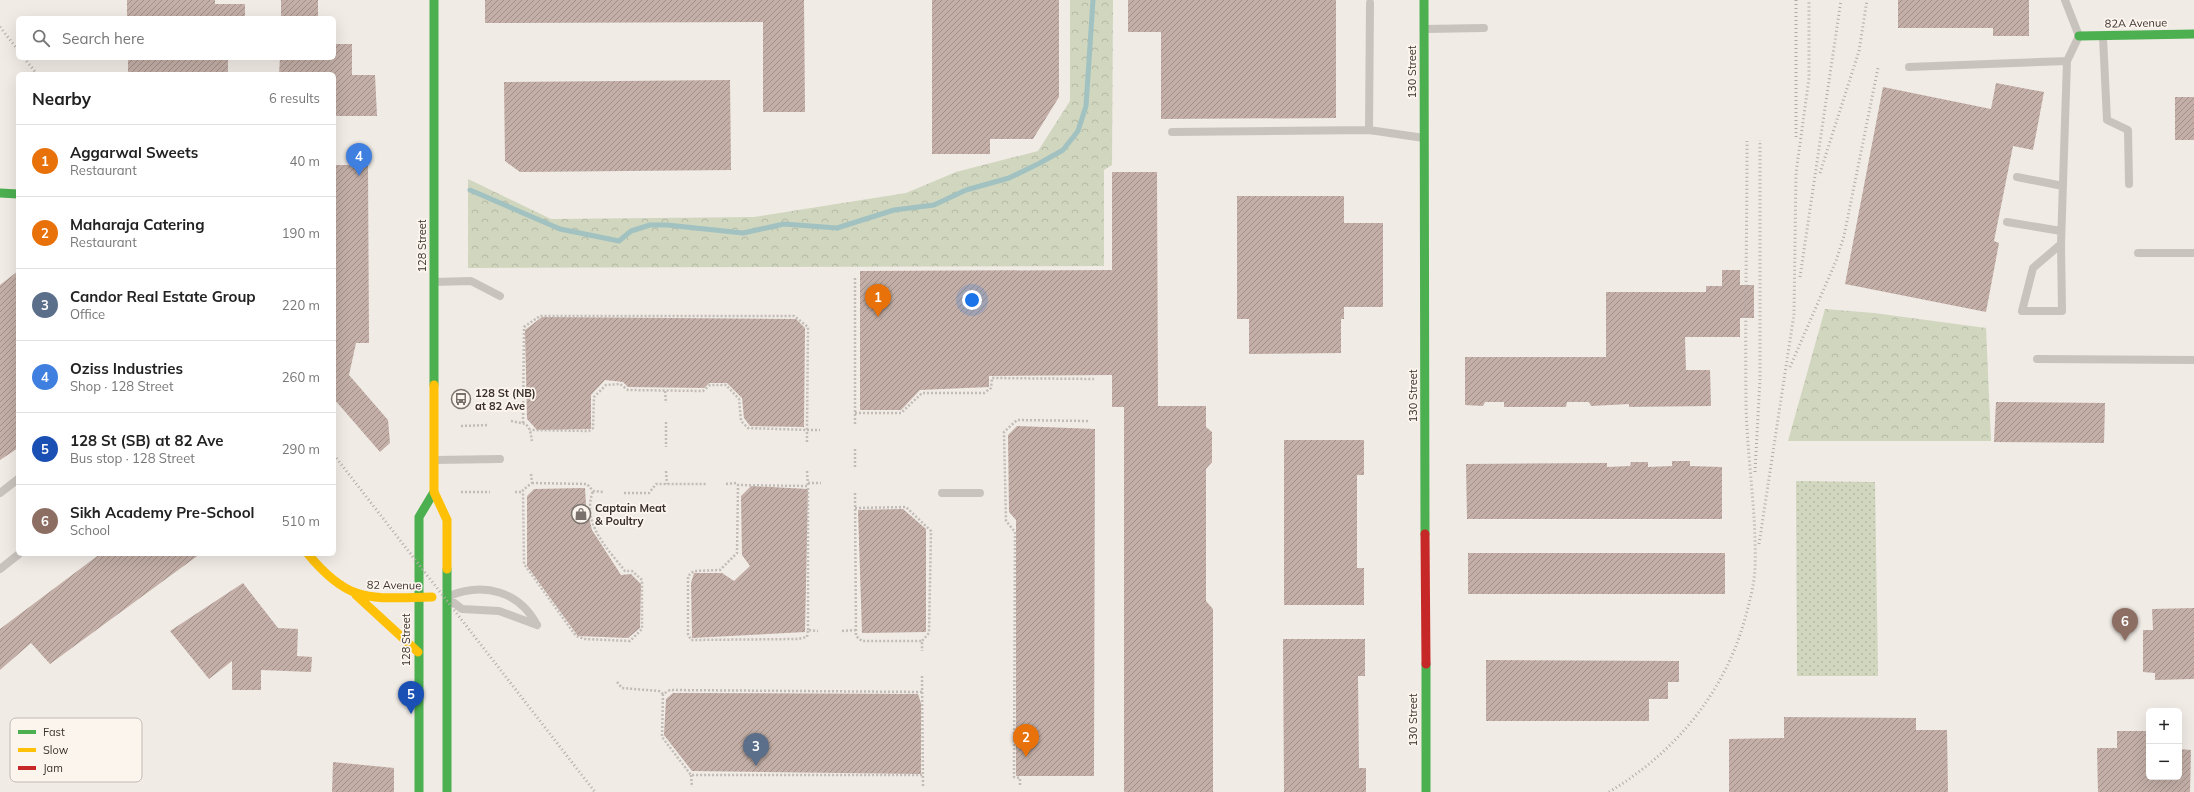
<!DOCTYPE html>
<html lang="en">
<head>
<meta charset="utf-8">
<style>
  :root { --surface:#fff; --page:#f6f6f6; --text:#222; --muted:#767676; --line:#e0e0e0; --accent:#db2777 }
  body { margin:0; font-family:Mulish,sans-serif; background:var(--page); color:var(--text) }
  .controls { position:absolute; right:12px; bottom:12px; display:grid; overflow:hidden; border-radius:6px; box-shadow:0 4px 16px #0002 }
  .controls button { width:36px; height:36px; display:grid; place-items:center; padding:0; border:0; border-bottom:1px solid var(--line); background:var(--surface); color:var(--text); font:20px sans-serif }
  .you { position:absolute; left:972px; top:300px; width:14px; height:14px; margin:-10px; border:3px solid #fff; border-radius:50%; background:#1a73e8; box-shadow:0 0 0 6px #1a73e833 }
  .badge { display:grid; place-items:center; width:26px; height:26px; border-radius:50%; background:var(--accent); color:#fff; font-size:13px; font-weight:700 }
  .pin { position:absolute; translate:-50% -33px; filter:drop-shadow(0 1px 2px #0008) }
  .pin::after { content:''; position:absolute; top:21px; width:14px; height:12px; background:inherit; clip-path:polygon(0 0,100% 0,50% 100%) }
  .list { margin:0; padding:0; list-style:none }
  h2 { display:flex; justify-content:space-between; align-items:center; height:52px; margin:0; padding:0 16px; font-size:17px }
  h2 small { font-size:13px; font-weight:400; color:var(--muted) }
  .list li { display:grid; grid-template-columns:26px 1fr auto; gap:12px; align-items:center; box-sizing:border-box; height:72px; padding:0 16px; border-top:1px solid var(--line) }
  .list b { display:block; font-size:15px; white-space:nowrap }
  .list p { margin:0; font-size:13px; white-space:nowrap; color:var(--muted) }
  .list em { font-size:13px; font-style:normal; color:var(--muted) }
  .icon { flex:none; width:22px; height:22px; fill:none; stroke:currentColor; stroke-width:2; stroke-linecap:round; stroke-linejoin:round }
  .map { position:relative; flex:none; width:2194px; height:792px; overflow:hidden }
  .search { position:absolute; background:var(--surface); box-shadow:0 4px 16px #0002; left:16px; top:16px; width:320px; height:44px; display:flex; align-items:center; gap:10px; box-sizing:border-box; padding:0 14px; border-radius:6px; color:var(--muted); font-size:15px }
  .panel { position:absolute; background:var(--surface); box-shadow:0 4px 16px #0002; left:16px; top:72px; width:320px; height:484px; border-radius:6px }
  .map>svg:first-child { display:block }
  .grass { fill:url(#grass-dots) }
  .forest { fill:url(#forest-crowns) }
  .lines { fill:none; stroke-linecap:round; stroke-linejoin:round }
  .stream { stroke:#a1c2c1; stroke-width:5 }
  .building { fill:url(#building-hatch) }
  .path { stroke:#c2bbb6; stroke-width:2.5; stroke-dasharray:2 2; stroke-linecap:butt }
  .lane { stroke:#c9c3be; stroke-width:8 }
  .fast { stroke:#4caf50; stroke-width:9 }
  .slow { stroke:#ffc107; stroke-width:9 }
  .jam { stroke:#c62828; stroke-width:9 }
  .rail { stroke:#b1aca8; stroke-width:3; stroke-dasharray:1 3; stroke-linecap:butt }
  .labels { text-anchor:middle; stroke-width:3.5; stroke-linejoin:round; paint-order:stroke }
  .street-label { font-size:11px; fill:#3b302b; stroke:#fbf5ee }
  .poi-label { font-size:11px; font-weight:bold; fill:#3b302b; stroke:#fbf5ee; text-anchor:start }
  .key { fill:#fbf5ee; stroke:#c1bab4; stroke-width:1 }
  .key-label { font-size:11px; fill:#3b302b }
</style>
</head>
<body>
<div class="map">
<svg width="2194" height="792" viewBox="0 0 2194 792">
  <defs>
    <pattern id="grass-dots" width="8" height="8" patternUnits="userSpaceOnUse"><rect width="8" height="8" fill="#d1d6bf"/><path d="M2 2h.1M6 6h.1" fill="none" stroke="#b4b8a4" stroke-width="1.8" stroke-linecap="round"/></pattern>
    <pattern id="forest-crowns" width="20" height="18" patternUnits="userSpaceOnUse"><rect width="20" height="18" fill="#d1d6bf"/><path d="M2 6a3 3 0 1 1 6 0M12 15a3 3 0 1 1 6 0" fill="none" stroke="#b4b8a4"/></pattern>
    <pattern id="building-hatch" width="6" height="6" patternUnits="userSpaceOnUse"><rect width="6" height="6" fill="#c3afa7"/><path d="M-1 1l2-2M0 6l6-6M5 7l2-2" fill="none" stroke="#a08f88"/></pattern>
  </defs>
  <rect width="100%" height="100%" fill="#f0ebe5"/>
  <path class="grass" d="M 1796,481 L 1875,482 L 1878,676 L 1797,676 Z"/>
  <path class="forest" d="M 1070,0 L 1113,0 L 1112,165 L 1104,170 L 1104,266 L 468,268 L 468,179 L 551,219 L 754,217 L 906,193 L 956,172 L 1038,151 L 1070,101 Z
    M 1825,309 L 1874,313 L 1986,328 L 1991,441 L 1788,441 Z"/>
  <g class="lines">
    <path class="stream" d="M 470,190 L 560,229 L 619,241 L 631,231 L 650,225 L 667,225 L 743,233 L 784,224 L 837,228 L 894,210 L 934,205 L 966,190 L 1009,178 L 1040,163 L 1063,150 L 1078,131 L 1086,106 L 1093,0"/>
  </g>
  <path class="building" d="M 127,0 L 215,0 L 215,4 L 245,4 L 245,18 L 127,18 Z
    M 281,0 L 318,0 L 318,18 L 281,18 Z
    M 485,0 L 804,0 L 805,112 L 763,112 L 763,22 L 485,23 Z
    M 932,0 L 1059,0 L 1059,97 L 1033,139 L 990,139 L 990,154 L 932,154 Z
    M 1128,0 L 1336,0 L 1336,118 L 1161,119 L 1161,32 L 1128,32 Z
    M 1898,0 L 2029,0 L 2029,36 L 1993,36 L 1993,28 L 1898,28 Z
    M 335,44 L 352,44 L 352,75 L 375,75 L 377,116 L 334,116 L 334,74 L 279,74 L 280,58 L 335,58 Z
    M 128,58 L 228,58 L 228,74 L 128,74 Z
    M 730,80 L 731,170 L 520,172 L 505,161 L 504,82 Z
    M 1996,83 L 2044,92 L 2033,150 L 2013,146 L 1994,241 L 1999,243 L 1986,312 L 1845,284 L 1883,87 L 1991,109 Z
    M 2175,97 L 2194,97 L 2194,140 L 2175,140 Z
    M 334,165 L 368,165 L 369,343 L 356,343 L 349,375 L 388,420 L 390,443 L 380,452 L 334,399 Z
    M 1112,172 L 1157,172 L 1158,406 L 1206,406 L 1206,427 L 1212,432 L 1212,462 L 1206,469 L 1206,601 L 1213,609 L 1213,792 L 1124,792 L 1124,407 L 1112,407 L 1112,375 L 989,376 L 989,387 L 920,390 L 901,410 L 860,410 L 860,271 L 1112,270 Z
    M 1237,196 L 1344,196 L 1344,223 L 1383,223 L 1383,307 L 1344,307 L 1344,319 L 1341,319 L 1341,353 L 1249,354 L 1249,319 L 1237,319 Z
    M 1722,270 L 1740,270 L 1740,285 L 1754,285 L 1754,318 L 1740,318 L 1740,337 L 1685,337 L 1686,370 L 1710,370 L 1711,406 L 1629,407 L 1629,404 L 1591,406 L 1589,402 L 1567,402 L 1566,407 L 1504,407 L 1504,402 L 1485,402 L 1483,406 L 1465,405 L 1465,357 L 1606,357 L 1606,292 L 1706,292 L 1706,286 L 1722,286 Z
    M 18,271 L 18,448 L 0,460 L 0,285 Z
    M 542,317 L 796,319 L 805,328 L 804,427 L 750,426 L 744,418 L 742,398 L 727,383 L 709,383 L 704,388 L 628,387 L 623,382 L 605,380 L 591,395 L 591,429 L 537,430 L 527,419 L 525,330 Z
    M 1996,402 L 2105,403 L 2104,443 L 1994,442 Z
    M 1017,426 L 1095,429 L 1094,776 L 1016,776 L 1016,520 L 1009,512 L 1008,435 Z
    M 1284,440 L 1364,440 L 1364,475 L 1357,475 L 1357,568 L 1364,568 L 1364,605 L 1284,605 Z
    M 1672,461 L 1690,461 L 1690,466 L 1722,467 L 1722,519 L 1467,519 L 1466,464 L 1607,463 L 1607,467 L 1630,466 L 1631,462 L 1648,462 L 1648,467 L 1672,466 Z
    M 751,486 L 808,489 L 805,632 L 692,638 L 691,583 L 694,573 L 722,573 L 734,581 L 750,566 L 742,555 L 741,496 Z
    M 585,488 L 586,505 L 592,530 L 621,575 L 631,574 L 641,584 L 640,628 L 628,638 L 578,636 L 527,566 L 527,496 L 534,489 Z
    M 903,509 L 926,529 L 926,632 L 862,633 L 858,510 Z
    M 1468,553 L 1725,553 L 1725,594 L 1468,594 Z
    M 100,554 L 200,554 L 50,664 L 31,643 L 0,670 L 0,629 Z
    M 243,583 L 278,628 L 298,629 L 297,656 L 312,657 L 311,672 L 261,670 L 261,690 L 232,690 L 232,661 L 209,679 L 170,631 Z
    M 2194,608 L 2194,679 L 2155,680 L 2155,673 L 2143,672 L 2143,630 L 2153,630 L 2152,609 Z
    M 1283,639 L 1365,639 L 1365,676 L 1358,676 L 1359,768 L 1366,768 L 1366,792 L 1284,792 Z
    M 1486,660 L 1679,661 L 1679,682 L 1668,682 L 1668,699 L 1649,699 L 1649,721 L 1486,721 Z
    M 673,693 L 918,694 L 921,703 L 921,774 L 692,771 L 664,735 L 666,699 Z
    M 1784,717 L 1916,718 L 1916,730 L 1947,730 L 1948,792 L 1729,792 L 1729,739 L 1784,738 Z
    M 2117,731 L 2149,731 L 2149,777 L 2179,777 L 2179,749 L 2191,750 L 2190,792 L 2098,792 L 2097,748 L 2117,748 Z
    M 333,762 L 394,768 L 394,792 L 332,792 Z"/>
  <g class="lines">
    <path class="path" d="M 855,278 L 855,425
      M 665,391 L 666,403
      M 855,413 L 901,413 L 922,393 L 984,393 L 991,388 L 992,378 L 1094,379
      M 511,421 L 526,424 L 530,430 L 532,441
      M 666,422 L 666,447
      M 523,423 L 524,327 L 540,316 L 794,316 L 808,327 L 807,430 L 748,428 L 741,421 L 739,399 L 726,385 L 710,385 L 703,391 L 628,390 L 620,384 L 606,385 L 594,397 L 593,428 L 589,431 L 530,430
      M 461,426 L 489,425
      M 807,442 L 807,430 L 820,430
      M 855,449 L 855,469
      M 666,471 L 667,484
      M 807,471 L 808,486 L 738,485 L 737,553 L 720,570 L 694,571 L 688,576 L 688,634 L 691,640 L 798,639 L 807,637 L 808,630 L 818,631
      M 531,474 L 532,483 L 523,490 L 524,564 L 576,636 L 585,639 L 630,641 L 642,629 L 642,580 L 632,571 L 625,571 C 607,548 581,523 593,491
      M 532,483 L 587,484 L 593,491 L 604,492
      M 808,483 L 821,483
      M 726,484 L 736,483 L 738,485
      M 461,492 L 490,492
      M 515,492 L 523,492
      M 624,493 L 649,493 L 656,484 L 706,484
      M 855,493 L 856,636 L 862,641 L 922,641 L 922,651
      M 855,508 L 906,507 L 931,531 L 929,633 L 922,641
      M 808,630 L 808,486
      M 842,631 L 856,630
      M 922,676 L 923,786
      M 617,682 L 622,688 L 659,691 L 663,694
      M 922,692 L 670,690 L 663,694 L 662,737 L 691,775 L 923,775
      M 691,775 L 692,787
      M 1020,785 L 1020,778 L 1014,777 L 1015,532 L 1006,521 L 1004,432 L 1017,420 L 1088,421"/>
    <path class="lane" d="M 1425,29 L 1484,28
      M 2103,37 L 2107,120 L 2128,130 L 2129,184
      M 1909,67 L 2067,61
      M 1369,130 L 1370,3
      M 1172,132 L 1369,130 L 1424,138
      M 2017,177 L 2063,186
      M 2007,222 L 2061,231
      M 2061,244 L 2033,268 L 2022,311 L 2062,311 L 2061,244 L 2067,61 L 2079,36 L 2065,0
      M 2138,253 L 2194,253
      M 434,282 L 471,281 L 500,296
      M 2037,359 L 2194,360
      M 435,460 L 500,459
      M 0,493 L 18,479
      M 942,493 L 980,493
      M 0,569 L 19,554
      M 449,596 C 484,582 519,591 537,625
      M 449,599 L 462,609 L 499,611 L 537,625"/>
    <path class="fast" d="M 434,0 L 434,385
      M 1424,0 L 1425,534
      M 2079,36 L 2194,34
      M 0,193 L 18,194
      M 447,569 L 447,792
      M 1426,664 L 1426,792
      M 419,792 L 419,517 L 434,492"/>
    <path class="slow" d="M 434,385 L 434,492 L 447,520 L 447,569
      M 308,554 C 350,605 371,598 432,597
      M 356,595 L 418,652"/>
    <path class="jam" d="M 1425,534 L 1426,664"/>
    <path class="rail" d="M 1796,0 L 1796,137
      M 0,27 L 18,50
      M 24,58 L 37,74
      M 1820,173 L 1859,51 L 1867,0
      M 1800,277 L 1841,0
      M 1790,367 L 1836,261 L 1844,236 L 1878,68
      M 334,455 L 595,792
      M 1755,472 L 1760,379 L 1760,140
      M 1759,544 L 1794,314 L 1796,173 L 1809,78 L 1809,0
      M 1609,792 C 1676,752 1726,691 1746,615 C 1750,600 1754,585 1755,569 C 1757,514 1747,459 1746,403 C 1745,316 1747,228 1747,141"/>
  </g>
  <defs>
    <g id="bus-ring" transform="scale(1)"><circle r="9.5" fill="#fbf5ee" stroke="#7a716c" stroke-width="1.5"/><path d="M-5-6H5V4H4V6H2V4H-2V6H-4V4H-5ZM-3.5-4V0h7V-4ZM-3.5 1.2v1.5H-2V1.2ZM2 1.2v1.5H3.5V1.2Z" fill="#7a716c"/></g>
    <g id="shop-ring" transform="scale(1)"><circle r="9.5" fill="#fbf5ee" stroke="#7a716c" stroke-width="1.5"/><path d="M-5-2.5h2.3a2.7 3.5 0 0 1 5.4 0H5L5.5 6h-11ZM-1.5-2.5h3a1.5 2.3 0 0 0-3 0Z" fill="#7a716c"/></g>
  </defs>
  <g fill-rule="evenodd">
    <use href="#bus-ring" x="461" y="399"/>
    <use href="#shop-ring" x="581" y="514"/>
  </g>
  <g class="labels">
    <g class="street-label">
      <text transform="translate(2136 23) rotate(-1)" y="4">82A Avenue</text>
      <text transform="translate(1412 72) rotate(-90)" y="4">130 Street</text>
      <text transform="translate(422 246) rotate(-90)" y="4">128 Street</text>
      <text transform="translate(1413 396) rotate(-90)" y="4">130 Street</text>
      <text transform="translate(394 585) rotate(1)" y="4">82 Avenue</text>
      <text transform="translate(406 640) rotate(-90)" y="4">128 Street</text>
      <text transform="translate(1413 720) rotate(-90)" y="4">130 Street</text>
    </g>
    <g class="poi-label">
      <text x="475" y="397">128 St (NB)<tspan x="475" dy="13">at 82 Ave</tspan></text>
      <text x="595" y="512">Captain Meat<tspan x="595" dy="13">&amp; Poultry</tspan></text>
    </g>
  </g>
  <rect x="10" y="718" width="132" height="64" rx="6" class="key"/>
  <rect x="18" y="730" width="18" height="4" fill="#4caf50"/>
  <rect x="18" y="748" width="18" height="4" fill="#ffc107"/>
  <rect x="18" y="766" width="18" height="4" fill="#c62828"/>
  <g class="key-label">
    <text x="43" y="736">Fast</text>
    <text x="43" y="754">Slow</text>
    <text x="43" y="772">Jam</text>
  </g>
</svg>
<div class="controls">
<button>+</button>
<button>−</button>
</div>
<div class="you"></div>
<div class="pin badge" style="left:878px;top:317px;background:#e8710a">1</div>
<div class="pin badge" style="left:1026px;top:757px;background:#e8710a">2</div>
<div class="pin badge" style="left:756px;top:766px;background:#5c6f8a">3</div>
<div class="pin badge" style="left:359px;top:176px;background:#3f7fe0">4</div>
<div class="pin badge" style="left:411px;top:714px;background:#1a4fb4">5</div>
<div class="pin badge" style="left:2125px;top:641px;background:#8d6e63">6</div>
<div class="search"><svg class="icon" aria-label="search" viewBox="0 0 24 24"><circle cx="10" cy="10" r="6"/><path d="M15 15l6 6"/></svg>Search here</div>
<section class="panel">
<h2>Nearby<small>6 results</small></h2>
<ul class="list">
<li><span class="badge" style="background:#e8710a">1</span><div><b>Aggarwal Sweets</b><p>Restaurant</p></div><em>40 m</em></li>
<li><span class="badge" style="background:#e8710a">2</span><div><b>Maharaja Catering</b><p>Restaurant</p></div><em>190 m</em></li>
<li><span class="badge" style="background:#5c6f8a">3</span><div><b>Candor Real Estate Group</b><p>Office</p></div><em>220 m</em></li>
<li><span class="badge" style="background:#3f7fe0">4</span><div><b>Oziss Industries</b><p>Shop · 128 Street</p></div><em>260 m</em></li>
<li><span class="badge" style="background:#1a4fb4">5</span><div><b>128 St (SB) at 82 Ave</b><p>Bus stop · 128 Street</p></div><em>290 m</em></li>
<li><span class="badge" style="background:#8d6e63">6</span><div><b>Sikh Academy Pre-School</b><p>School</p></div><em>510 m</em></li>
</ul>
</section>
</div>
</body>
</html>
